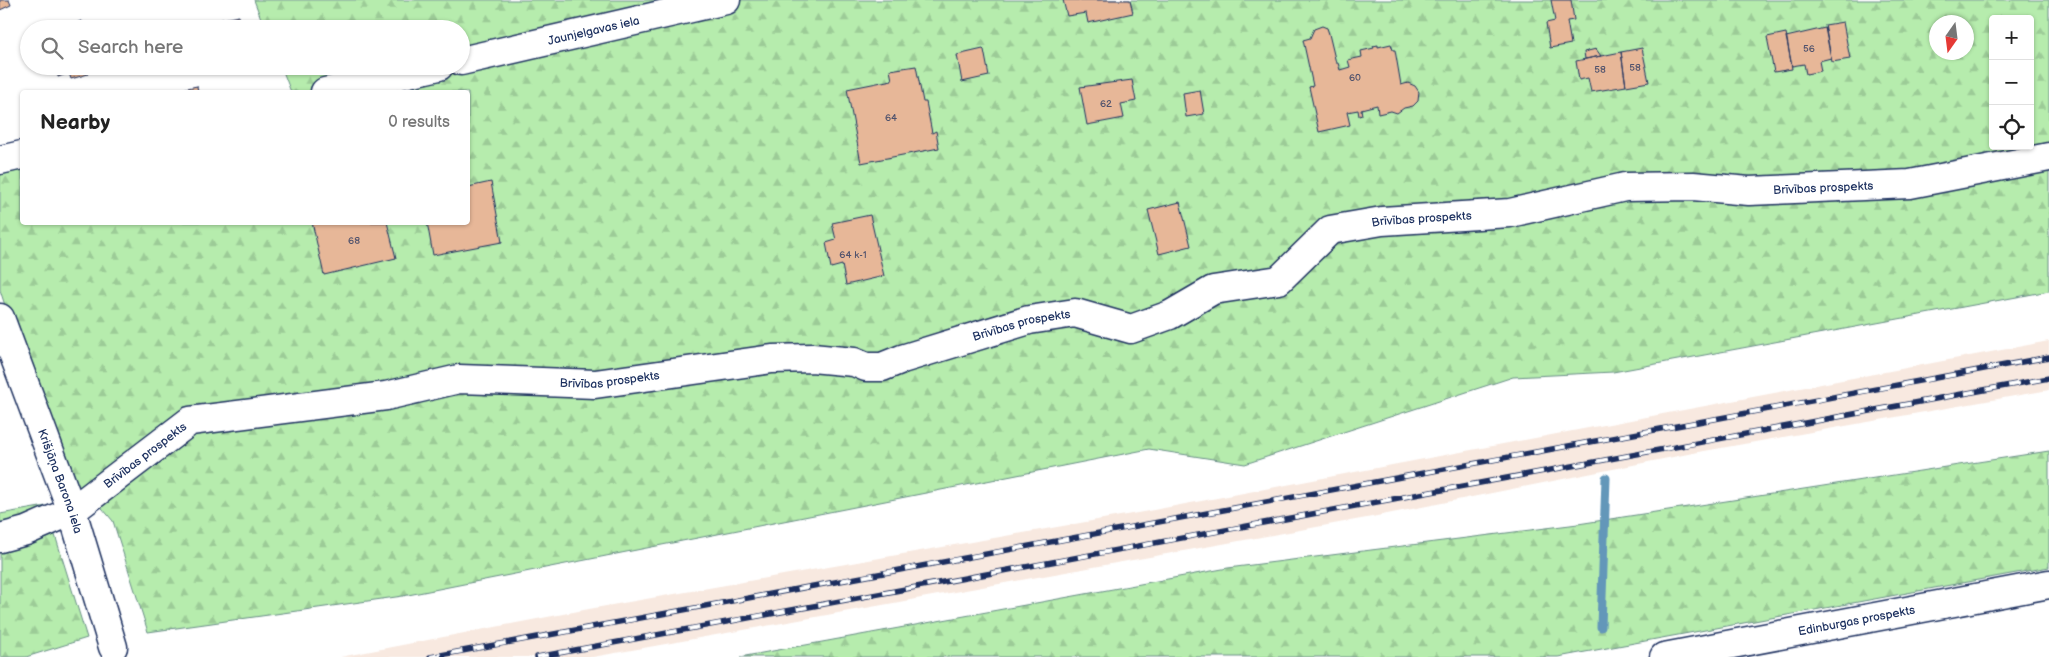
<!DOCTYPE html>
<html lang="en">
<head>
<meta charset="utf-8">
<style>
  :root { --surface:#fff; --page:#f2f2f2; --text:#222; --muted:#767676; --line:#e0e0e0 }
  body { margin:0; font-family:"Balsamiq Sans",sans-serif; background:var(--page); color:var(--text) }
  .controls { position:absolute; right:15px; top:15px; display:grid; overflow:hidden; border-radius:5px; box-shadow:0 1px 4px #0004 }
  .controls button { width:45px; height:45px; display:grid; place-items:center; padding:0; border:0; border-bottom:1px solid var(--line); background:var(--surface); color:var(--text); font:25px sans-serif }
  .compass { position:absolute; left:1929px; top:15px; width:45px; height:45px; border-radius:50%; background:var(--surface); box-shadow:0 1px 4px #0004; rotate:194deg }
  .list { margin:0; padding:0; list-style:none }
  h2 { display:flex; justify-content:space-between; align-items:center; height:65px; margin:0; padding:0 20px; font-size:21px }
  h2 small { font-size:16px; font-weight:400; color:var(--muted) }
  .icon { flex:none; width:28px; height:28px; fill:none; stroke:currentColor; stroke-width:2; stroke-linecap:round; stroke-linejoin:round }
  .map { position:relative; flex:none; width:2049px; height:657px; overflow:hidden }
  .search { position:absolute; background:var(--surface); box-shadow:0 1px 4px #0004; left:20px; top:20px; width:450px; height:55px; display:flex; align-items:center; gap:12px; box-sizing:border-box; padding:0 18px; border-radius:28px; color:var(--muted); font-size:19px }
  .panel { position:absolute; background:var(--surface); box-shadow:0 1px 4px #0004; left:20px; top:90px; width:450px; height:135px; border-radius:5px }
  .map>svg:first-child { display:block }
  .built { fill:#f8e9e0 }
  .forest { fill:url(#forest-firs); stroke:#688e86; fill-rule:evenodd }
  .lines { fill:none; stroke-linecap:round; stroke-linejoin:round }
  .stream { stroke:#6497b9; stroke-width:9 }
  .building { fill:#e7b798; stroke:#1b2f5e }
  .street-casing { stroke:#1b2f5e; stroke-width:31 }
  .secondary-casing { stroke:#1b2f5e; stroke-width:31 }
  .street { stroke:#fff; stroke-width:28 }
  .secondary { stroke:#fff; stroke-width:28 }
  .rail-casing { stroke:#1b2f5e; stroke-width:5.5 }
  .rail { stroke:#fff; stroke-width:4; stroke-dasharray:11; stroke-linecap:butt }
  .labels { text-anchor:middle; stroke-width:4; stroke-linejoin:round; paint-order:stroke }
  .number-label { font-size:10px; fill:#4e516c }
  .street-label { font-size:12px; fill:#1b2f5e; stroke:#fff }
</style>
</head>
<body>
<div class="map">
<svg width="2049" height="657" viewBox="0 0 2049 657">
  <defs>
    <pattern id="forest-firs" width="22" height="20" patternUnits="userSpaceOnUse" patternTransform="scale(1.25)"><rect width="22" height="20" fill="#b6ecad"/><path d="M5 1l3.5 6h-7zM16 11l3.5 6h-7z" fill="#9ccb97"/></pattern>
  </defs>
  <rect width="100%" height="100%" fill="#fff"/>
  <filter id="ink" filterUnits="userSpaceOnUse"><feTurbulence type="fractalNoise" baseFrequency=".02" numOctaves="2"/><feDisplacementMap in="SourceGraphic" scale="10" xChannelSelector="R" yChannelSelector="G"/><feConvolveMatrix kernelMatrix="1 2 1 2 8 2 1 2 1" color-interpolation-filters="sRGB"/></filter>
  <g filter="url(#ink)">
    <path class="built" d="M 2049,341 L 2049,390 L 1693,453 L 1372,517 L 593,657 L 340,657 L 589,609 L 1143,512 Z"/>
    <path class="forest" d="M 254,0 L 2049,0 L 2049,291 L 1613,372 L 1513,377 L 1245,464 L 1149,449 L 403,596 L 148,632 L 113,521 L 92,496 L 72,511 L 0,290 L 0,175 L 22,170 L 22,222 L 468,222 L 468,92 L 291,92 L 281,66 L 461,66 L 461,29 L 265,29 ZM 1993,19 L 2030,19 L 2030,146 L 1993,146 ZM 1936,22 L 1966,22 L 1966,52 L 1936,52 Z
      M 2049,451 L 2049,567 L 1558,657 L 740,657 L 1228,568 L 1578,524 Z
      M 46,506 L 87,638 L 26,657 L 0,657 L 0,514 Z"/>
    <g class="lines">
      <path class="stream" d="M 1601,627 L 1606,478"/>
    </g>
    <path class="building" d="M 0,0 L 9,0 L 11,5 L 0,10 Z
      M 1063,0 L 1130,0 L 1133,13 L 1088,23 L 1086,13 L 1067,16 Z
      M 1551,0 L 1571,0 L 1574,20 L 1567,21 L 1571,44 L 1550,48 L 1546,23 L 1555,21 Z
      M 239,16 L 241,29 L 203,29 L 202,23 Z
      M 82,21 L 84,29 L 56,29 Z
      M 1843,22 L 1850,59 L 1832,62 L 1825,25 Z
      M 1322,26 L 1327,28 L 1329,34 L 1336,63 L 1338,63 L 1340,70 L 1350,67 L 1348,60 L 1362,57 L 1361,51 L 1374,48 L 1373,46 L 1378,45 L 1378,47 L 1391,44 L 1393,50 L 1395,50 L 1401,85 L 1408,83 L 1415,86 L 1419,92 L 1418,101 L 1413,106 L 1404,108 L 1397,113 L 1391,111 L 1378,114 L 1377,105 L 1361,109 L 1362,115 L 1359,116 L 1358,110 L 1347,112 L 1350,125 L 1319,132 L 1309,87 L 1313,86 L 1303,40 L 1310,38 L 1314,29 Z
      M 1825,28 L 1831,58 L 1819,61 L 1821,71 L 1806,74 L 1804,64 L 1792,66 L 1786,37 Z
      M 1786,33 L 1792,69 L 1774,72 L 1767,37 Z
      M 1642,48 L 1649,82 L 1626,86 L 1621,52 Z
      M 983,49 L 984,50 L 989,76 L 962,82 L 957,55 Z
      M 1596,49 L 1601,56 L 1585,59 L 1584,52 Z
      M 1621,52 L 1626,86 L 1591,92 L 1588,78 L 1579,80 L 1576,61 Z
      M 57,66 L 94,66 L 86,68 L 88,74 L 71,79 L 69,73 L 58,77 Z
      M 916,66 L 923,102 L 926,102 L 932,133 L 936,131 L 939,148 L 861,163 L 847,89 L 892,80 L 890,70 Z
      M 1132,80 L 1136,101 L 1121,104 L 1124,118 L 1087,125 L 1080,87 Z
      M 197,86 L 198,92 L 168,92 Z
      M 1200,90 L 1204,114 L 1186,117 L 1183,93 Z
      M 491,182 L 502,242 L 433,255 L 427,222 L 468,222 L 468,187 Z
      M 1180,202 L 1191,246 L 1159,254 L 1148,210 Z
      M 870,215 L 884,276 L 846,285 L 842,265 L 831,268 L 826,243 L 836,240 L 832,223 Z
      M 312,222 L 387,222 L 396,258 L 324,275 Z"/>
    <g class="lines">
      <g class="street-casing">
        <g id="street">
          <path id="s1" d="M 461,61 L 726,0"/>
          <path d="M 325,92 L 439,66"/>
          <path d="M 0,160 L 22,155"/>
          <path id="s2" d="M 0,318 L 72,511 L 113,647"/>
          <path id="s3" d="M 0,538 L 26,531 L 72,511 L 190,421 L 386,396 L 459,379 L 595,384 L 772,359 L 812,358 L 854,362 L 866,367 L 882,367 L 902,359 L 1029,320 L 1075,313 L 1131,329 L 1170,315 L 1213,290 L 1279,280 L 1330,230 L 1382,221 L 1510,213 L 1625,187 L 1693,186 L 1749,191 L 1910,184 L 2049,157"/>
        </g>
      </g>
      <g class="secondary-casing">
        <g id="secondary">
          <path id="s4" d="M 1664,657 L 2049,584"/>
        </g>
      </g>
      <use href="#street" class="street"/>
      <use href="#secondary" class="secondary"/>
      <g class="rail-casing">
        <path id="rail" d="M 430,657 L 2049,357
          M 537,657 L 2049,378"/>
      </g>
      <use href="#rail" class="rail"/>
    </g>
  </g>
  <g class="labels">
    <g class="number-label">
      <text x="1809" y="52">56</text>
      <text x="1635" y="71">58</text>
      <text x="1600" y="73">58</text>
      <text x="1355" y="81">60</text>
      <text x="1106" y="107">62</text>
      <text x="891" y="121">64</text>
      <text x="354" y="244">68</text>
      <text x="853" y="258">64 k-1</text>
    </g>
    <g class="street-label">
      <text dy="4" stroke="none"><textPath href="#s1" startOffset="136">Jaunjelgavas iela</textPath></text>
      <text dy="4" stroke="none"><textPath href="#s3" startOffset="1910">Brīvības prospekts</textPath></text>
      <text dy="4" stroke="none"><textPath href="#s3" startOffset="1505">Brīvības prospekts</textPath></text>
      <text dy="4" stroke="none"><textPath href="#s3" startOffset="1070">Brīvības prospekts</textPath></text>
      <text dy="4" stroke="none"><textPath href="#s3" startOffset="649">Brīvības prospekts</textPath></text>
      <text dy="4" stroke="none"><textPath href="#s3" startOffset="169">Brīvības prospekts</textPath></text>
      <text dy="4" stroke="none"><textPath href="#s2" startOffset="174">Krišjāņa Barona iela</textPath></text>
      <text dy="4" stroke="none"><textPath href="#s4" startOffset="196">Edinburgas prospekts</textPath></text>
    </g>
  </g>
</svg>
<div class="controls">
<button>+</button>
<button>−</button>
<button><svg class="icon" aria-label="locate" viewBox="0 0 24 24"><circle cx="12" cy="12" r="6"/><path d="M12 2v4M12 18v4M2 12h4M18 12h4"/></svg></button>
</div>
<svg class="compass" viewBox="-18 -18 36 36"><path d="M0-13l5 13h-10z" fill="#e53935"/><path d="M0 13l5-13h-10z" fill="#767676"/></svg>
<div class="search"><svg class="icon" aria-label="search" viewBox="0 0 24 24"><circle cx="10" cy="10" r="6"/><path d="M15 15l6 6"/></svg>Search here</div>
<section class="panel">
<h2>Nearby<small>0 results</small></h2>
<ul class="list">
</ul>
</section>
</div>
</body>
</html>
